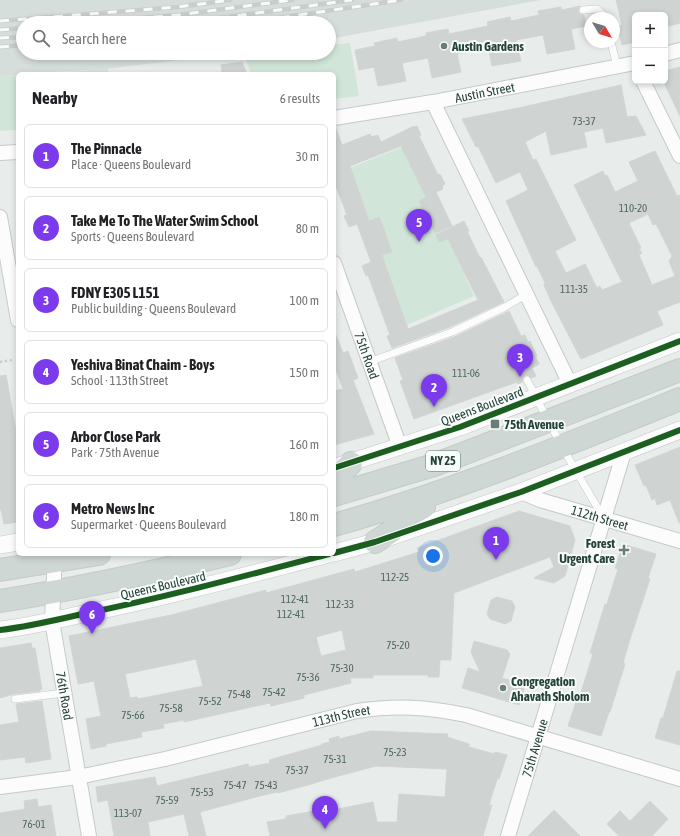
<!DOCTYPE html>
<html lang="en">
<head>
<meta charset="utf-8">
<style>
  :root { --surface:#fff; --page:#f2f2f2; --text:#202124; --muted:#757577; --line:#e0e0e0; --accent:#7c3aed }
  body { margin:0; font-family:"Asap Condensed",sans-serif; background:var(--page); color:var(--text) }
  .controls { position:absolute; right:12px; top:12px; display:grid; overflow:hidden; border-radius:6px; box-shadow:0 2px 6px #0003 }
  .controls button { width:36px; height:36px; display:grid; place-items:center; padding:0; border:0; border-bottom:1px solid var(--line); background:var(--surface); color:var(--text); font:20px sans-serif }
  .compass { position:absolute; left:584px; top:12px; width:36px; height:36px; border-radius:50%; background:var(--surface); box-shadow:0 2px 6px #0003; rotate:128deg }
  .you { position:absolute; left:433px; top:556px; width:14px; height:14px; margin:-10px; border:3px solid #fff; border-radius:50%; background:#1a73e8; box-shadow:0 0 0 6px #1a73e833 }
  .badge { display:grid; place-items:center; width:26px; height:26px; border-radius:50%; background:var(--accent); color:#fff; font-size:13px; font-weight:700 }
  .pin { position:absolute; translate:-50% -33px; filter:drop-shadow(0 1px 2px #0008) }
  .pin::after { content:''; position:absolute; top:21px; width:14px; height:12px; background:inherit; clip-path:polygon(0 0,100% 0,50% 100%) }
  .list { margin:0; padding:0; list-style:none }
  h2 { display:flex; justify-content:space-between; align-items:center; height:52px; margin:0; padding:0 16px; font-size:17px }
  h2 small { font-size:13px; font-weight:400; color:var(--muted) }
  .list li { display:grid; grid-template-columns:26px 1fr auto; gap:12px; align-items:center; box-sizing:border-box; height:64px; margin:0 8px 8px; padding:0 8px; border:1px solid var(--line); border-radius:6px }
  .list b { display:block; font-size:15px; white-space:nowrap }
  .list p { margin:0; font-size:13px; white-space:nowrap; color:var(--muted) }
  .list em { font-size:13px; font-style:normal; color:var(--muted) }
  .icon { flex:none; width:22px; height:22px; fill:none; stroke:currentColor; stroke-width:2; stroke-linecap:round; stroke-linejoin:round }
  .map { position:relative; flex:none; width:680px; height:836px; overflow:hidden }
  .search { position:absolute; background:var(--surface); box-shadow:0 2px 6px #0003; left:16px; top:16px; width:320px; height:44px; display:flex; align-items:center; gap:10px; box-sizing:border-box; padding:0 14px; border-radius:22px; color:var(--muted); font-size:15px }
  .panel { position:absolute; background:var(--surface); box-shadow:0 2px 6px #0003; left:16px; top:72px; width:320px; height:484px; border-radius:6px }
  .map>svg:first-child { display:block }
  .built { fill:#d6dedb }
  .green { fill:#d1e6d8 }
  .building { fill:#cfd4d2; stroke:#d1d6d4; fill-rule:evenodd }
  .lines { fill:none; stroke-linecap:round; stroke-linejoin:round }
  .service-casing { stroke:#c5cac8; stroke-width:8 }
  .minor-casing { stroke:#c5cac8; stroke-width:16 }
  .tertiary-casing { stroke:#c5cac8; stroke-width:18 }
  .primary-casing { stroke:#c3ccc9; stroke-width:24 }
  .path { stroke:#c3ccca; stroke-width:2.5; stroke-dasharray:2 3; stroke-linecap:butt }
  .service { stroke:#fcfcfc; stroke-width:7 }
  .minor { stroke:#fcfcfc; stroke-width:14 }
  .tertiary { stroke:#fcfcfc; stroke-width:17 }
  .primary { stroke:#cfd7d5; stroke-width:22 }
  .rail-casing { stroke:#c9cdcc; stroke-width:4.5 }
  .rail { stroke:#f7fbf9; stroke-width:3; stroke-dasharray:9; stroke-linecap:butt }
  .cycleway-casing { stroke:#f7fbf9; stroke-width:8 }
  .cycleway { stroke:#1b5e20; stroke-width:6 }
  .poi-dot { fill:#697e78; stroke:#f7fbf9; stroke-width:1.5 }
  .labels { text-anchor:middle; stroke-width:4; stroke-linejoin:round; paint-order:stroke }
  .number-label { font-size:11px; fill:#506761 }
  .shield { fill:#f7fbf9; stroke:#637a73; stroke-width:1 }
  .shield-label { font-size:12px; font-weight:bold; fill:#24423a }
  .poi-label { font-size:13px; font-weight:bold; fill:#24423a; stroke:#f7fbf9; text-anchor:start }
  .street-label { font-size:13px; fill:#24423a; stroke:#f7fbf9 }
</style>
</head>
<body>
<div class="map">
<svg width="680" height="836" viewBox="0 0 680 836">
  <rect width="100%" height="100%" fill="#e8edeb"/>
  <path class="built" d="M 0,0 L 541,0 L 329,39 L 329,23 L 23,23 L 23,53 L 238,53 L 105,69 L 18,74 L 18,75 L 0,76 Z"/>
  <path class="green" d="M 350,43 L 359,96 L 334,99 L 334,74 L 251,74 L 245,56 L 267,53 L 329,53 L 329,45 Z
    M 108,69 L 109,74 L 33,74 Z
    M 18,75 L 18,130 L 0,131 L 0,76 Z
    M 402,147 L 426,197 L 419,201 L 444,229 L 474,296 L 407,325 L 382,255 L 391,251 L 379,218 L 369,221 L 350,168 Z"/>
  <path class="building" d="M 616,0 L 680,0 L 680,23 L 665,27 L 665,15 L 635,15 L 635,42 L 622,45 L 617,26 L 622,25 Z
    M 580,6 L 578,11 L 580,14 L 584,15 L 586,26 L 571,29 L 575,49 L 547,54 L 543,35 L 516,40 L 521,61 L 492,66 L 488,47 L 457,54 L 461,72 L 432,78 L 428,58 L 402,63 L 406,81 L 378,86 L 374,67 L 359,70 L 355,50 L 375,46 L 374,43 L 397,38 L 398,42 L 426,36 L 426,33 L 448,29 L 449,34 L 488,26 L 487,22 L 510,17 L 511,21 L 539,15 L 538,11 L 561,7 L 562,10 Z
    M 242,62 L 247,74 L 222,74 L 221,65 Z
    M 680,67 L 680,116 L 665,85 L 665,71 Z
    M 621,85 L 627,117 L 636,116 L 646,135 L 606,143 L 603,128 L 584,132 L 587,147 L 551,155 L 546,131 L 525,142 L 533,160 L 536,159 L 576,240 L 555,251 L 566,273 L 585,264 L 597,288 L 600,286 L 602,290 L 622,282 L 574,185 L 603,171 L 605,176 L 607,175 L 615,192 L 638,181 L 629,162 L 655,151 L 677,196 L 680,195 L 680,302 L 657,311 L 663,325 L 581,359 L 552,303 L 544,285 L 545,283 L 537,266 L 536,267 L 506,201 L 528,190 L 520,172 L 496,183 L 478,146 L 476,147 L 462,119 L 523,107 ZM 648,214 L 653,225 L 656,224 L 672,256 L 669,261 L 675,276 L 652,285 L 639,255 L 642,253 L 639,249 L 641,248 L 629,223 Z
    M 335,126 L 342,145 L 370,134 L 371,137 L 378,135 L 381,142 L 414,126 L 415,127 L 417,126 L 421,135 L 419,136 L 438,175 L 440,174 L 445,184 L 442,186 L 443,189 L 436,192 L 452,226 L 435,233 L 419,201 L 426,197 L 401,146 L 350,166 L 369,221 L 379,217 L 384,229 L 392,252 L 382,255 L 408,329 L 478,300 L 451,246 L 452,246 L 448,239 L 439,242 L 436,235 L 464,221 L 469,231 L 467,231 L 480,258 L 481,257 L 504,302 L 450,327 L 392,348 L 387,336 L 390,335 L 368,275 L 366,276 L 362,266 L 371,262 L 357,224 L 349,227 L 344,216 L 347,215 L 334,181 L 334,127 Z
    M 509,311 L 521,336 L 525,335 L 528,342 L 530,341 L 537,356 L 536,357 L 539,364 L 532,368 L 536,376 L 531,378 L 529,376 L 525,375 L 523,378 L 522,382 L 518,384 L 517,382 L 414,419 L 400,381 L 403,380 L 395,358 L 454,337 Z
    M 334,333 L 335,333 L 343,353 L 348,351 L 358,378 L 353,380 L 374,434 L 334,445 L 334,391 L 343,389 L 334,364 Z
    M 6,375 L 18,443 L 18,522 L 4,524 L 1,510 L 0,510 L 0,376 Z
    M 680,447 L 680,523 L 679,523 L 670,500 L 657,505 L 655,498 L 652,500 L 646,485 L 644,486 L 635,465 Z
    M 519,511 L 570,526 L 575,540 L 565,576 L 554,583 L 534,578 L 554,567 L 550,557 L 454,593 L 451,660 L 440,660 L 439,677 L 428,677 L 428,675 L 373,675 L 373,678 L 350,678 L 351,683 L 304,695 L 304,698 L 271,706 L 270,703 L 184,722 L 184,720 L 163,724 L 164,728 L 141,732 L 142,737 L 106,744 L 106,746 L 91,749 L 86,719 L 101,716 L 94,681 L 78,684 L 69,636 L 171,615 L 266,590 L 266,593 L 354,569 L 355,572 L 419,552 L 417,548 ZM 342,630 L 346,650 L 321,656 L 316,637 ZM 196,659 L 203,686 L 138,699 L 137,697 L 130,698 L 125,674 Z
    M 623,544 L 656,554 L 648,578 L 650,579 L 630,639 L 623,663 L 625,664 L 610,712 L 609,712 L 601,736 L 568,726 L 576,702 L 578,702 L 593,654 L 590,653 L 605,604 L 607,604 L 618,569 L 615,568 Z
    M 497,597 L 512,601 L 515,607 L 511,621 L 505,624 L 490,619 L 487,614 L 491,600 Z
    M 474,641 L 507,650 L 510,654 L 502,678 L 525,685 L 519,705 L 462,688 L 468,668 L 480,672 L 471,652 Z
    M 31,643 L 32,648 L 35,648 L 42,689 L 40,690 L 40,691 L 14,694 L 0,698 L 0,648 Z
    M 677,671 L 680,671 L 680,745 L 655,738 L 661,718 L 663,718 Z
    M 42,701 L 51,759 L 26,763 L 25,757 L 0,760 L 0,725 L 19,722 L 16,704 Z
    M 371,731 L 448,734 L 447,737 L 469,744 L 469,747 L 494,754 L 495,752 L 507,755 L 499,779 L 497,779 L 489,805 L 492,805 L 483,836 L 270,836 L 267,822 L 286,819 L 286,816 L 337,807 L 338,809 L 373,802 L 377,822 L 397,822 L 399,794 L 445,797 L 447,769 L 376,766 L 331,778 L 308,785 L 278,793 L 277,792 L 256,797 L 200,812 L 206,836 L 189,836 L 184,814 L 148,822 L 150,836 L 114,836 L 108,800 L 98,802 L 96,787 L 155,777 L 157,786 L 248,764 L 249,767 L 270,763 L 269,760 L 322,745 L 322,744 L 330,742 L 329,739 L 339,736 L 339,739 Z
    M 37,799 L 38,807 L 51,805 L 56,836 L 0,836 L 0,813 L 25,809 L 24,801 Z
    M 650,801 L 668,819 L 652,836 L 619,836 L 607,824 L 620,811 L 630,821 Z
    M 554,810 L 580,836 L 528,836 Z"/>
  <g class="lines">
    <g class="service-casing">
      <path id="service" d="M 583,10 L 597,9 L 604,15 L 605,18
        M 611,42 L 617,66
        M 369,362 L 452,332 L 505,307 L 527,294
        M 527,380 L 562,447 L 603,517
        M 15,699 L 64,693"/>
    </g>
    <g class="minor-casing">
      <g id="minor">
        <path d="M 665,54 L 680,50"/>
        <path d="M 643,81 L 680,156"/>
        <path d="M 433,102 L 570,384"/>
        <path id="s1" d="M 334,118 L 433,102 L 635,63"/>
        <path d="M 0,153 L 18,152"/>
        <path d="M 0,217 L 18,320"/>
        <path id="s2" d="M 334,263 L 400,447"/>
        <path id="s3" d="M 521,492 L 540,500 L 680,541"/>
        <path id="s4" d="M 55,554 L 52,621 L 89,836"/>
        <path id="s5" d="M 0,787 L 78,777 L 165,759 L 357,711 C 396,705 427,707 466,715 L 680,779"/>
        <path id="s6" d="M 508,836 L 624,452"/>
      </g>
    </g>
    <g class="tertiary-casing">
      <path id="tertiary" d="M 339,466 L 460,427 L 680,341
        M 0,545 L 18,542
        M 334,553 L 375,542 L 521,492 L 680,430
        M 0,630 C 26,627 52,621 78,615 C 162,598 245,576 329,554"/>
    </g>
    <g class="primary-casing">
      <path id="primary" d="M 334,482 L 351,463
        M 334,495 L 434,465 L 680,370
        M 334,525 C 452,492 566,445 680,399
        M 375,542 L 392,531 L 397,522 L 424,507
        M 0,570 L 99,554
        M 0,601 C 77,589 154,572 230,554"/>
    </g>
    <path class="path" d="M 0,362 L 12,360"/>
    <use href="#service" class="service"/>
    <use href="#minor" class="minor"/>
    <use href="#tertiary" class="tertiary"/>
    <use href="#primary" class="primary"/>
    <g class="rail-casing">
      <path id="rail" d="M 0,21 L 178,7 L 230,0
        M 82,23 L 178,15 L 292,0
        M 184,23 L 352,0
        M 245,23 L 401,0
        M 0,30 L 23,28
        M 0,38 L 23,37
        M 0,47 L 23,45"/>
    </g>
    <use href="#rail" class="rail"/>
    <g class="cycleway-casing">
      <path id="cycleway" d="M 334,468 L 460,427 L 680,341
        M 334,553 L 375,542 L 521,492 L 680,430
        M 0,630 C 26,627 52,621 78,615 C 162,598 245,576 329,554"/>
    </g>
    <use href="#cycleway" class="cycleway"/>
  </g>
  <g class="poi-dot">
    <circle cx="444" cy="46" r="4"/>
    <rect x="490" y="419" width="10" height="10" rx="2"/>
    <path d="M622 544h4v4h4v4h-4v4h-4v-4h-4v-4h4z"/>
    <circle cx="503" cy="688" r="4"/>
  </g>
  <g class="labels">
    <g class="number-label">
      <text x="584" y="125">73-37</text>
      <text x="633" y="212">110-20</text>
      <text x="574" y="293">111-35</text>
      <text x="466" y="377">111-06</text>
      <text x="395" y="581">112-25</text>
      <text x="295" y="603">112-41</text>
      <text x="340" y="608">112-33</text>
      <text x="291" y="618">112-41</text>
      <text x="398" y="649">75-20</text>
      <text x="342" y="672">75-30</text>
      <text x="308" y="681">75-36</text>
      <text x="274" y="696">75-42</text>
      <text x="239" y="698">75-48</text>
      <text x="210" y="705">75-52</text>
      <text x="171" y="712">75-58</text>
      <text x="133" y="719">75-66</text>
      <text x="395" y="756">75-23</text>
      <text x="335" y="763">75-31</text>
      <text x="297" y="774">75-37</text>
      <text x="235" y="789">75-47</text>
      <text x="266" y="789">75-43</text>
      <text x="202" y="796">75-53</text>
      <text x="167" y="804">75-59</text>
      <text x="128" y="817">113-07</text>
      <text x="34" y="828">76-01</text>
    </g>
    <rect class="shield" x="426" y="451" width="34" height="20" rx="3"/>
    <g class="shield-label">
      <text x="443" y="465">NY 25</text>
    </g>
    <g class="poi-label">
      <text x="452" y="51">Austin Gardens</text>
      <text x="504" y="429">75th Avenue</text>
      <text x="615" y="548" text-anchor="end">Forest<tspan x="615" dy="15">Urgent Care</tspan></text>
      <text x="511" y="686">Congregation<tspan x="511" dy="15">Ahavath Sholom</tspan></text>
    </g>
    <g class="street-label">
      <text dy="5" stroke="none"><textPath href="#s1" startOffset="153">Austin Street</textPath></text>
      <text dy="5" stroke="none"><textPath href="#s2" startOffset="98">75th Road</textPath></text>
      <text transform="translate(482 406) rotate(-21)" y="5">Queens Boulevard</text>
      <text dy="5" stroke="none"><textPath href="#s3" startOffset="83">112th Street</textPath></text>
      <text transform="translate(163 585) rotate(-13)" y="5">Queens Boulevard</text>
      <text dy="5" stroke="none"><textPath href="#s4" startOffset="143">76th Road</textPath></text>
      <text dy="5" stroke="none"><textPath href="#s5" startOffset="349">113th Street</textPath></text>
      <text dy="5" stroke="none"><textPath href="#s6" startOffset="92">75th Avenue</textPath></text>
    </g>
  </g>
</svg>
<div class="controls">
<button>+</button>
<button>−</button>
</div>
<svg class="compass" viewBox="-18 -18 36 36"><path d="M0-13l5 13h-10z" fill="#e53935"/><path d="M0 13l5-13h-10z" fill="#757577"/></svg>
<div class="you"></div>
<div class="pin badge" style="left:496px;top:560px">1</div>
<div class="pin badge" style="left:434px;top:407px">2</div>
<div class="pin badge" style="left:520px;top:377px">3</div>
<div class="pin badge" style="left:325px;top:829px">4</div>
<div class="pin badge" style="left:419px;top:242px">5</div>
<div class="pin badge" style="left:92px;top:634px">6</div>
<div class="search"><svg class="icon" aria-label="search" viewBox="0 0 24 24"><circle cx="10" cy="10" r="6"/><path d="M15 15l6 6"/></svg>Search here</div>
<section class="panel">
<h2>Nearby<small>6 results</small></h2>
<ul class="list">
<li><span class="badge">1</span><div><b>The Pinnacle</b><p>Place · Queens Boulevard</p></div><em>30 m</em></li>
<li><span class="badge">2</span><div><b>Take Me To The Water Swim School</b><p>Sports · Queens Boulevard</p></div><em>80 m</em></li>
<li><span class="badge">3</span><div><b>FDNY E305 L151</b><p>Public building · Queens Boulevard</p></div><em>100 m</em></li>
<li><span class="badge">4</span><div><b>Yeshiva Binat Chaim - Boys</b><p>School · 113th Street</p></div><em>150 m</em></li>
<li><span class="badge">5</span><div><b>Arbor Close Park</b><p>Park · 75th Avenue</p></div><em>160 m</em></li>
<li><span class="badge">6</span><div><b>Metro News Inc</b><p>Supermarket · Queens Boulevard</p></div><em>180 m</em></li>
</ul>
</section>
</div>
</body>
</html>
